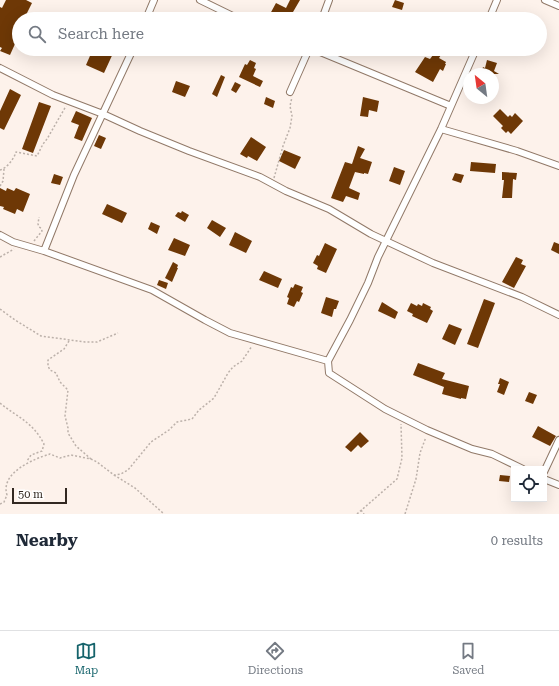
<!DOCTYPE html>
<html lang="en">
<head>
<meta charset="utf-8">
<style>
  :root { --surface:#fff; --page:#f2f2f3; --text:#1f2937; --muted:#747a83; --line:#e0e1e3; --accent:#15636b }
  body { margin:0; font-family:"Roboto Serif",serif; background:var(--page); color:var(--text) }
  .controls { position:absolute; right:12px; bottom:12px; display:grid; overflow:hidden; border-radius:0px; box-shadow:0 4px 16px #0002 }
  .controls button { width:36px; height:36px; display:grid; place-items:center; padding:0; border:0; border-bottom:1px solid var(--line); background:var(--surface); color:var(--text); font:20px sans-serif }
  .compass { position:absolute; left:463px; top:68px; width:36px; height:36px; border-radius:50%; background:var(--surface); box-shadow:0 4px 16px #0002; rotate:331deg }
  .scale { position:absolute; left:12px; bottom:10px; width:55px; box-sizing:border-box; padding-left:4px; border:2px solid #322821; border-top:0; font-size:11px; line-height:14px; white-space:nowrap; color:#322821; -webkit-text-stroke:3px #fff; paint-order:stroke }
  .list { margin:0; padding:0; list-style:none }
  h2 { display:flex; justify-content:space-between; align-items:center; height:52px; margin:0; padding:0 16px; font-size:17px }
  h2 small { font-size:13px; font-weight:400; color:var(--muted) }
  .icon { flex:none; width:22px; height:22px; fill:none; stroke:currentColor; stroke-width:2; stroke-linecap:round; stroke-linejoin:round }
  .map { position:relative; flex:none; width:559px; height:514px; overflow:hidden }
  .search { position:absolute; background:var(--surface); box-shadow:0 4px 16px #0002; left:12px; right:12px; top:12px; height:44px; display:flex; align-items:center; gap:10px; box-sizing:border-box; padding:0 14px; border-radius:22px; color:var(--muted); font-size:15px }
  .sheet { height:116px; background:var(--surface) }
  nav { display:flex; justify-content:space-around; align-items:center; box-sizing:border-box; height:56px; border-top:1px solid var(--line); background:var(--surface); font-size:11px; color:var(--muted) }
  nav a { display:grid; justify-items:center; gap:2px }
  nav .on { color:var(--accent) }
  .map>svg:first-child { display:block }
  .building { fill:#6e3806 }
  .lines { fill:none; stroke-linecap:round; stroke-linejoin:round }
  .street-casing { stroke:#917968; stroke-width:8 }
  .path { stroke:#bcb1aa; stroke-width:1.5; stroke-dasharray:2 2; stroke-linecap:butt }
  .street { stroke:#fff; stroke-width:6 }
</style>
</head>
<body>
<div class="map">
<svg width="559" height="514" viewBox="0 0 559 514">
  <rect width="100%" height="100%" fill="#fdf2eb"/>
  <path class="building" d="M 6,0 L 26,0 L 32,3 L 24,19 L 19,19 L 19,35 L 10,55 L 0,51 L 2,48 L 0,47 L 0,7 L 2,8 Z
    M 290,0 L 300,0 L 293,12 L 296,14 L 294,19 L 280,19 L 270,14 L 276,3 L 286,8 Z
    M 395,0 L 404,3 L 402,10 L 392,7 Z
    M 93,49 L 115,49 L 104,73 L 86,65 Z
    M 436,51 L 441,55 L 439,58 L 446,62 L 445,64 L 446,64 L 443,71 L 440,69 L 433,82 L 415,72 L 425,57 L 430,59 Z
    M 250,60 L 256,63 L 254,68 L 256,69 L 253,76 L 263,81 L 260,87 L 239,77 L 245,64 L 247,65 Z
    M 487,60 L 497,63 L 494,71 L 499,74 L 483,74 L 481,73 L 483,67 L 485,68 Z
    M 221,75 L 225,77 L 217,97 L 212,94 Z
    M 176,81 L 190,86 L 185,97 L 172,92 Z
    M 235,82 L 241,85 L 236,93 L 231,90 Z
    M 10,89 L 21,95 L 4,130 L 0,128 L 0,111 Z
    M 266,97 L 275,101 L 273,108 L 264,104 Z
    M 363,97 L 379,101 L 377,112 L 369,110 L 368,117 L 360,116 Z
    M 39,102 L 51,106 L 33,153 L 22,149 Z
    M 500,109 L 508,117 L 510,115 L 512,117 L 515,113 L 523,121 L 511,134 L 508,131 L 506,133 L 501,128 L 503,126 L 493,116 Z
    M 76,111 L 92,118 L 82,141 L 74,138 L 79,125 L 71,122 Z
    M 99,135 L 106,138 L 101,149 L 94,146 Z
    M 251,137 L 266,147 L 257,161 L 248,156 L 247,158 L 240,154 Z
    M 358,146 L 365,149 L 360,158 L 372,162 L 368,174 L 364,173 L 364,174 L 355,172 L 349,188 L 360,193 L 358,200 L 346,196 L 343,202 L 331,198 L 345,162 L 352,164 Z
    M 284,150 L 301,157 L 295,169 L 279,161 Z
    M 471,162 L 496,164 L 495,173 L 470,171 Z
    M 394,167 L 405,171 L 400,185 L 389,181 Z
    M 502,172 L 517,173 L 516,180 L 513,179 L 512,198 L 502,198 L 504,180 L 502,180 Z
    M 455,173 L 464,175 L 461,183 L 452,180 Z
    M 54,174 L 63,177 L 60,185 L 51,183 Z
    M 0,188 L 6,191 L 7,188 L 14,191 L 16,188 L 30,194 L 23,212 L 17,209 L 15,214 L 3,209 L 4,207 L 0,206 Z
    M 107,204 L 127,213 L 122,223 L 102,214 Z
    M 182,211 L 189,215 L 185,222 L 175,216 L 178,212 L 181,213 Z
    M 212,220 L 226,228 L 220,237 L 207,228 Z
    M 151,222 L 160,226 L 157,234 L 148,229 Z
    M 235,232 L 252,241 L 246,253 L 229,245 Z
    M 174,238 L 190,245 L 185,256 L 168,250 Z
    M 554,242 L 559,244 L 559,254 L 551,250 Z
    M 325,243 L 337,249 L 326,273 L 317,269 L 318,266 L 313,263 L 317,255 L 319,256 Z
    M 516,257 L 523,260 L 521,264 L 526,266 L 514,288 L 502,282 Z
    M 173,262 L 178,265 L 177,268 L 178,268 L 172,282 L 165,278 Z
    M 264,271 L 282,279 L 278,288 L 259,280 Z
    M 159,280 L 168,283 L 166,289 L 157,285 Z
    M 295,284 L 303,287 L 301,292 L 303,293 L 299,302 L 297,301 L 294,307 L 287,304 L 289,298 L 287,297 L 291,287 L 293,288 Z
    M 326,297 L 339,301 L 336,309 L 334,309 L 332,317 L 321,313 Z
    M 484,299 L 495,303 L 478,348 L 467,344 Z
    M 382,302 L 398,312 L 395,319 L 378,311 Z
    M 411,303 L 417,306 L 418,304 L 422,306 L 423,303 L 431,307 L 430,309 L 433,311 L 427,323 L 412,316 L 413,314 L 407,311 Z
    M 449,324 L 462,329 L 455,345 L 442,339 Z
    M 418,363 L 445,373 L 442,379 L 469,386 L 466,399 L 461,398 L 461,399 L 442,394 L 444,387 L 413,375 Z
    M 500,378 L 509,382 L 504,395 L 497,392 L 500,384 L 498,384 Z
    M 529,392 L 537,395 L 533,404 L 525,401 Z
    M 538,426 L 556,436 L 550,446 L 532,437 Z
    M 360,432 L 369,441 L 361,448 L 358,445 L 351,452 L 345,447 Z
    M 500,475 L 510,476 L 509,482 L 499,481 Z"/>
  <g class="lines">
    <g class="street-casing">
      <path id="street" d="M 200,0 L 239,19
        M 545,0 L 559,6
        M 146,19 L 154,0
        M 322,19 L 329,0
        M 489,19 L 497,0
        M 313,49 L 451,106
        M 476,49 L 441,129 L 378,257 L 368,283 L 350,320 L 328,361 L 329,373 L 385,409 L 427,430 L 472,449 L 492,454 L 523,469
        M 0,68 L 53,95 L 103,114 L 140,131 L 189,151 L 260,177 L 286,191 L 329,209 L 371,234 L 433,263 L 522,297 L 559,315
        M 290,92 L 309,49
        M 441,129 L 517,151 L 559,166
        M 0,235 L 13,242 L 44,251 L 152,290 L 205,320 L 230,333 L 328,361
        M 44,251 L 74,175 L 133,49
        M 544,472 L 559,440
        M 544,479 L 559,485"/>
    </g>
    <path class="path" d="M 0,170 C 7,168 14,159 16,152 L 37,156 L 43,144 L 47,139 L 66,106
      M 274,178 L 283,146 L 290,128 L 292,116 L 290,106 L 292,97
      M 0,186 L 3,181 L 4,169
      M 34,241 L 42,231 L 41,228 L 39,227 L 38,224 L 39,217
      M 0,257 L 14,249
      M 0,309 L 15,320 L 41,336 L 85,342 L 97,342 L 118,333
      M 69,341 L 64,349 L 48,360 L 48,366 L 50,370 L 56,373 L 60,382 L 68,390 L 65,416 L 68,428 L 68,433 L 76,446 L 91,459
      M 0,403 C 18,418 32,421 44,444 L 42,451 L 31,455 L 27,461
      M 114,475 L 135,488 L 164,514
      M 0,504 L 4,502 L 7,495 C 0,473 33,459 50,454 L 60,458 L 71,455 L 91,459 L 97,462 L 114,475 L 121,474 L 128,470 L 151,442 L 169,430 L 177,422 L 192,419 L 199,410 L 214,398 L 228,373 L 233,367 L 242,361 L 252,346
      M 361,510 L 364,514
      M 357,514 L 397,479 L 402,458 L 401,424
      M 405,514 L 416,479 L 420,453 L 426,437"/>
    <use href="#street" class="street"/>
  </g>
</svg>
<div class="controls">
<button><svg class="icon" aria-label="locate" viewBox="0 0 24 24"><circle cx="12" cy="12" r="6"/><path d="M12 2v4M12 18v4M2 12h4M18 12h4"/></svg></button>
</div>
<svg class="compass" viewBox="-18 -18 36 36"><path d="M0-13l5 13h-10z" fill="#e53935"/><path d="M0 13l5-13h-10z" fill="#747a83"/></svg>
<div class="scale">50 m</div>
<div class="search"><svg class="icon" aria-label="search" viewBox="0 0 24 24"><circle cx="10" cy="10" r="6"/><path d="M15 15l6 6"/></svg>Search here</div>
</div>
<section class="sheet">
<h2>Nearby<small>0 results</small></h2>
<ul class="list">
</ul>
</section>
<nav>
<a class="on"><svg class="icon" aria-label="map" viewBox="0 0 24 24"><path d="M3 6l6-2 6 2 6-2v14l-6 2-6-2-6 2zM9 4v14M15 6v14"/></svg>Map</a>
<a><svg class="icon" aria-label="directions" viewBox="0 0 24 24"><path d="M12 3l9 9-9 9-9-9zM9 14v-3h6M13 9l2 2-2 2"/></svg>Directions</a>
<a><svg class="icon" aria-label="saved" viewBox="0 0 24 24"><path d="M7 4h10v16l-5-4-5 4z"/></svg>Saved</a>
</nav>
</body>
</html>
